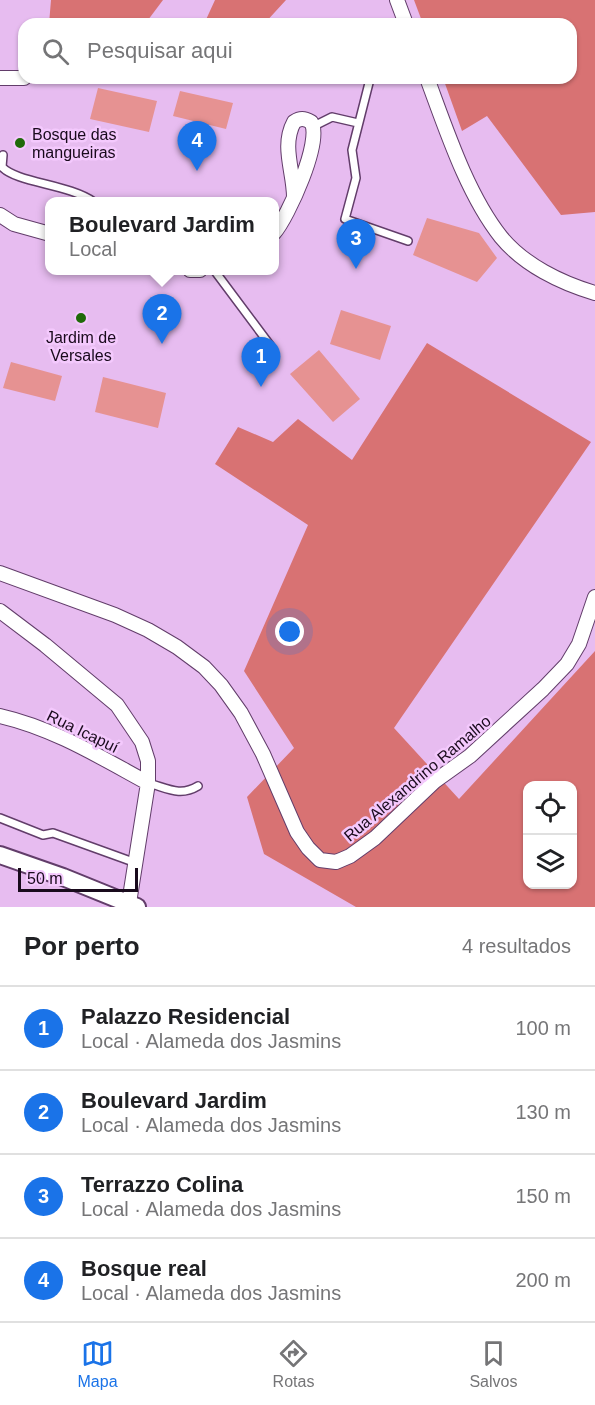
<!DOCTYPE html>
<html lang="pt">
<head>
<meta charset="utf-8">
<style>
  :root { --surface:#fff; --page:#f2f2f2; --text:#202124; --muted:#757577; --line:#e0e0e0; --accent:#1a73e8 }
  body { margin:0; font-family:Helvetica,sans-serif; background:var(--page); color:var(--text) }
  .controls { position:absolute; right:18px; bottom:18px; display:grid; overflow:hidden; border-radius:12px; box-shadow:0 2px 4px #0004 }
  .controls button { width:54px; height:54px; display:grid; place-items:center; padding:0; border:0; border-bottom:2px solid var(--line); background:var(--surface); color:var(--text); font:30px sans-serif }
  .scale { position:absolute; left:18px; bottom:15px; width:120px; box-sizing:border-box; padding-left:6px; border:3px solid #190a1c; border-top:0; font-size:16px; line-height:21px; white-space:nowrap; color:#190a1c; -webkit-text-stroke:4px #f4c9fd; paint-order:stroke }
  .you { position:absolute; left:290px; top:632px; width:21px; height:21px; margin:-15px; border:4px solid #fff; border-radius:50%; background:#1a73e8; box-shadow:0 0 0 9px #1a73e833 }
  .badge { display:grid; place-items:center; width:39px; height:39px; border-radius:50%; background:var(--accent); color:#fff; font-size:20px; font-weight:700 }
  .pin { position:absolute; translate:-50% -50px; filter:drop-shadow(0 2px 3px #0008) }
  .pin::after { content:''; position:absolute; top:32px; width:21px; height:18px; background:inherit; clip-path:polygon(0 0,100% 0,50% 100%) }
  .popup { position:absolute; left:45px; top:197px; width:234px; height:78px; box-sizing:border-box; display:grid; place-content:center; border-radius:12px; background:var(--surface); filter:drop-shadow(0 2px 4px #0005); font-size:20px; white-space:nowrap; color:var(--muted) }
  .popup b { font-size:22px; color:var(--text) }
  .popup::after { content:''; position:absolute; left:50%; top:100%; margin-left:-12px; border:12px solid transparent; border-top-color:var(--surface) }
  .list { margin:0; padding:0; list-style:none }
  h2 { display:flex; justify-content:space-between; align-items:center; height:78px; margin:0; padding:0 24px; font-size:26px }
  h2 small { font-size:20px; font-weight:400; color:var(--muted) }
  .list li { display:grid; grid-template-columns:39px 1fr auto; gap:18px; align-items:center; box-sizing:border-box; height:84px; padding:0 24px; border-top:2px solid var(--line) }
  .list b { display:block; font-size:22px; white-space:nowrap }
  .list p { margin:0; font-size:20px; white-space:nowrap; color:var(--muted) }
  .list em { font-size:20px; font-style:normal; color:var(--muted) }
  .icon { flex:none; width:33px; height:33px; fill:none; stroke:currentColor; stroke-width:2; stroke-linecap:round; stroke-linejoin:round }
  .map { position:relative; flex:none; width:595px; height:907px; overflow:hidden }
  .search { position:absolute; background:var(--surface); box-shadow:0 2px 4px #0004; left:18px; right:18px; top:18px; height:66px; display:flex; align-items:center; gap:15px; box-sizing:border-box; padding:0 21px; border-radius:18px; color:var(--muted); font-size:22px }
  .sheet { height:414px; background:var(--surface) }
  nav { display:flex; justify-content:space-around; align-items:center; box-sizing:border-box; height:84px; border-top:2px solid var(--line); background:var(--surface); font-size:16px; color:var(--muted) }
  nav a { display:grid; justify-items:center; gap:3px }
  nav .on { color:var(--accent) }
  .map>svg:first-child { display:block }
  .green { fill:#e69292 }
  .forest { fill:#d87273; fill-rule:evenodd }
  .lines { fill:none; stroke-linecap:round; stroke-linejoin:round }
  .service-casing { stroke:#623d6a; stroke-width:10 }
  .minor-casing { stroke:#623d6a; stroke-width:16 }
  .tertiary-casing { stroke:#623d6a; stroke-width:20 }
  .service { stroke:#fff; stroke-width:7 }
  .minor { stroke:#fff; stroke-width:14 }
  .tertiary { stroke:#fff; stroke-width:16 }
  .poi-dot { fill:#1f6a09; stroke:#f4c9fd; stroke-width:2 }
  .labels { text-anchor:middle; stroke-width:5; stroke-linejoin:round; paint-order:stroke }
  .poi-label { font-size:16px; fill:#190a1c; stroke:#f4c9fd; text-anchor:start }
  .street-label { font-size:16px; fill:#190a1c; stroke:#f4c9fd }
</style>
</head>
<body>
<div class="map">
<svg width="595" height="907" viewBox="0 0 595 907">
  <rect width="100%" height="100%" fill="#e7bcf0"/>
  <path class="green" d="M 98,88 L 157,101 L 149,132 L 90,119 Z
    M 180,91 L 233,103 L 226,129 L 173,116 Z
    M 427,218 L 479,233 L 497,258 L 477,282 L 413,255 Z
    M 341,310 L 391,326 L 380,360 L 330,344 Z
    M 319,350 L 360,399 L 333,422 L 290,374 Z
    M 11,362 L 62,376 L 55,401 L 3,388 Z
    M 103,377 L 166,393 L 158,428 L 95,412 Z"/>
  <path class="forest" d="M 51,0 L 163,0 L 145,24 L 49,24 Z
    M 215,0 L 286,0 L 264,24 L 204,24 Z
    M 414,0 L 595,0 L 595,212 L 561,215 L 487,116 L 462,131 L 443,78 L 571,78 L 571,24 L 423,24 Z
    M 427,343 L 591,442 L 394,728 L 459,799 L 595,651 L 595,907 L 356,907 L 264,854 L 247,797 L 294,748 L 244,671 L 308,525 L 215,464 L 238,427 L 273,442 L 298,419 L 352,460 ZM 528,786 L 572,786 L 572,884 L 528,884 Z"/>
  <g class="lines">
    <g class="service-casing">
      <path id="service" d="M 370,79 L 352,150 L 356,178 L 345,219 L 408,241
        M 314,126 L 332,117 L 358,123
        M 3,155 L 2,167 C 17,183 69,184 94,202
        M 214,270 L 270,345
        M 148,783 C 167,788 180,797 198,786
        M 0,818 L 43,835 L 53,833 L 136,863"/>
    </g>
    <g class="minor-casing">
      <path id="minor" d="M 397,0 L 406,24
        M 0,78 L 24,78
        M 427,78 C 446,129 467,194 501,237 C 524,265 561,283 595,293
        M 0,215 L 14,224 L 50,234
        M 274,233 C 288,217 323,140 311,122 C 304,118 300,118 294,122 C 281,146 294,172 294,197
        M 190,270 L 200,270
        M 0,573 L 115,615 L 148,630 L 177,647 L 204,667 L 221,685 L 241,713 L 263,754 L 297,832 L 308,848 L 320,860 L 336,862 L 350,856 L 375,838 L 435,781 L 470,756 L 543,689 L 567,664 L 579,644 L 595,597
        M 0,611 L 45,645 L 117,705 L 142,742 L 148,761 L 148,783 L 129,903
        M 0,716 C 53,728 100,757 148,783"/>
    </g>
    <g class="tertiary-casing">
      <path id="tertiary" d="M 0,855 L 63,877 L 137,907"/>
    </g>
    <use href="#service" class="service"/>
    <use href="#minor" class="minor"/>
    <use href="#tertiary" class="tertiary"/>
  </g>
  <g class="poi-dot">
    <circle cx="20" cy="143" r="6"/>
    <circle cx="81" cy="318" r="6"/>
  </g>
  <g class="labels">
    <g class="poi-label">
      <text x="32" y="140">Bosque das<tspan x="32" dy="18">mangueiras</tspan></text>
      <text x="81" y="343" text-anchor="middle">Jardim de<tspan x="81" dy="18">Versales</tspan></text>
    </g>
    <g class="street-label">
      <text transform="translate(83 731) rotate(26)" y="6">Rua Icapuí</text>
      <text transform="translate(417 778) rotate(-40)" y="6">Rua Alexandrino Ramalho</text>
    </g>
  </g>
</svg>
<div class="controls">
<button><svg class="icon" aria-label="locate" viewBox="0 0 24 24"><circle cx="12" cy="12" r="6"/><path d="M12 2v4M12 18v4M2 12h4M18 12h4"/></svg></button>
<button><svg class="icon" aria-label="layers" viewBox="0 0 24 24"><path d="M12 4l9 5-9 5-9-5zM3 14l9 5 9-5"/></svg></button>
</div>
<div class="scale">50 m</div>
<div class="you"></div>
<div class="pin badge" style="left:261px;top:387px">1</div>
<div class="pin badge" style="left:162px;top:344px">2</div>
<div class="popup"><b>Boulevard Jardim</b>Local</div>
<div class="pin badge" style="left:356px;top:269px">3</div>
<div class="pin badge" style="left:197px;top:171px">4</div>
<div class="search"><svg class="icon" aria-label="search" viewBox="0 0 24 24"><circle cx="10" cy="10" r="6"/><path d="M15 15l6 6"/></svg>Pesquisar aqui</div>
</div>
<section class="sheet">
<h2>Por perto<small>4 resultados</small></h2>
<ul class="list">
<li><span class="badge">1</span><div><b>Palazzo Residencial</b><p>Local · Alameda dos Jasmins</p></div><em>100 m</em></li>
<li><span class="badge">2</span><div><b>Boulevard Jardim</b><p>Local · Alameda dos Jasmins</p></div><em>130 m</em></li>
<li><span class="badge">3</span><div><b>Terrazzo Colina</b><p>Local · Alameda dos Jasmins</p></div><em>150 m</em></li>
<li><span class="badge">4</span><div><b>Bosque real</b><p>Local · Alameda dos Jasmins</p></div><em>200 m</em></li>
</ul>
</section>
<nav>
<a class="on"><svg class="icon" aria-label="map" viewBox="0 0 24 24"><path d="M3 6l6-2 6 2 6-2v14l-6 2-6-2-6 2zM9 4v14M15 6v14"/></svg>Mapa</a>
<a><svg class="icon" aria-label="directions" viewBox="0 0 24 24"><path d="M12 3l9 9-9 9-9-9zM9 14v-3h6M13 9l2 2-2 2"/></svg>Rotas</a>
<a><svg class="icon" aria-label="saved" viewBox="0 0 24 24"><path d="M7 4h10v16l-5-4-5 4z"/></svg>Salvos</a>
</nav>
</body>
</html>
